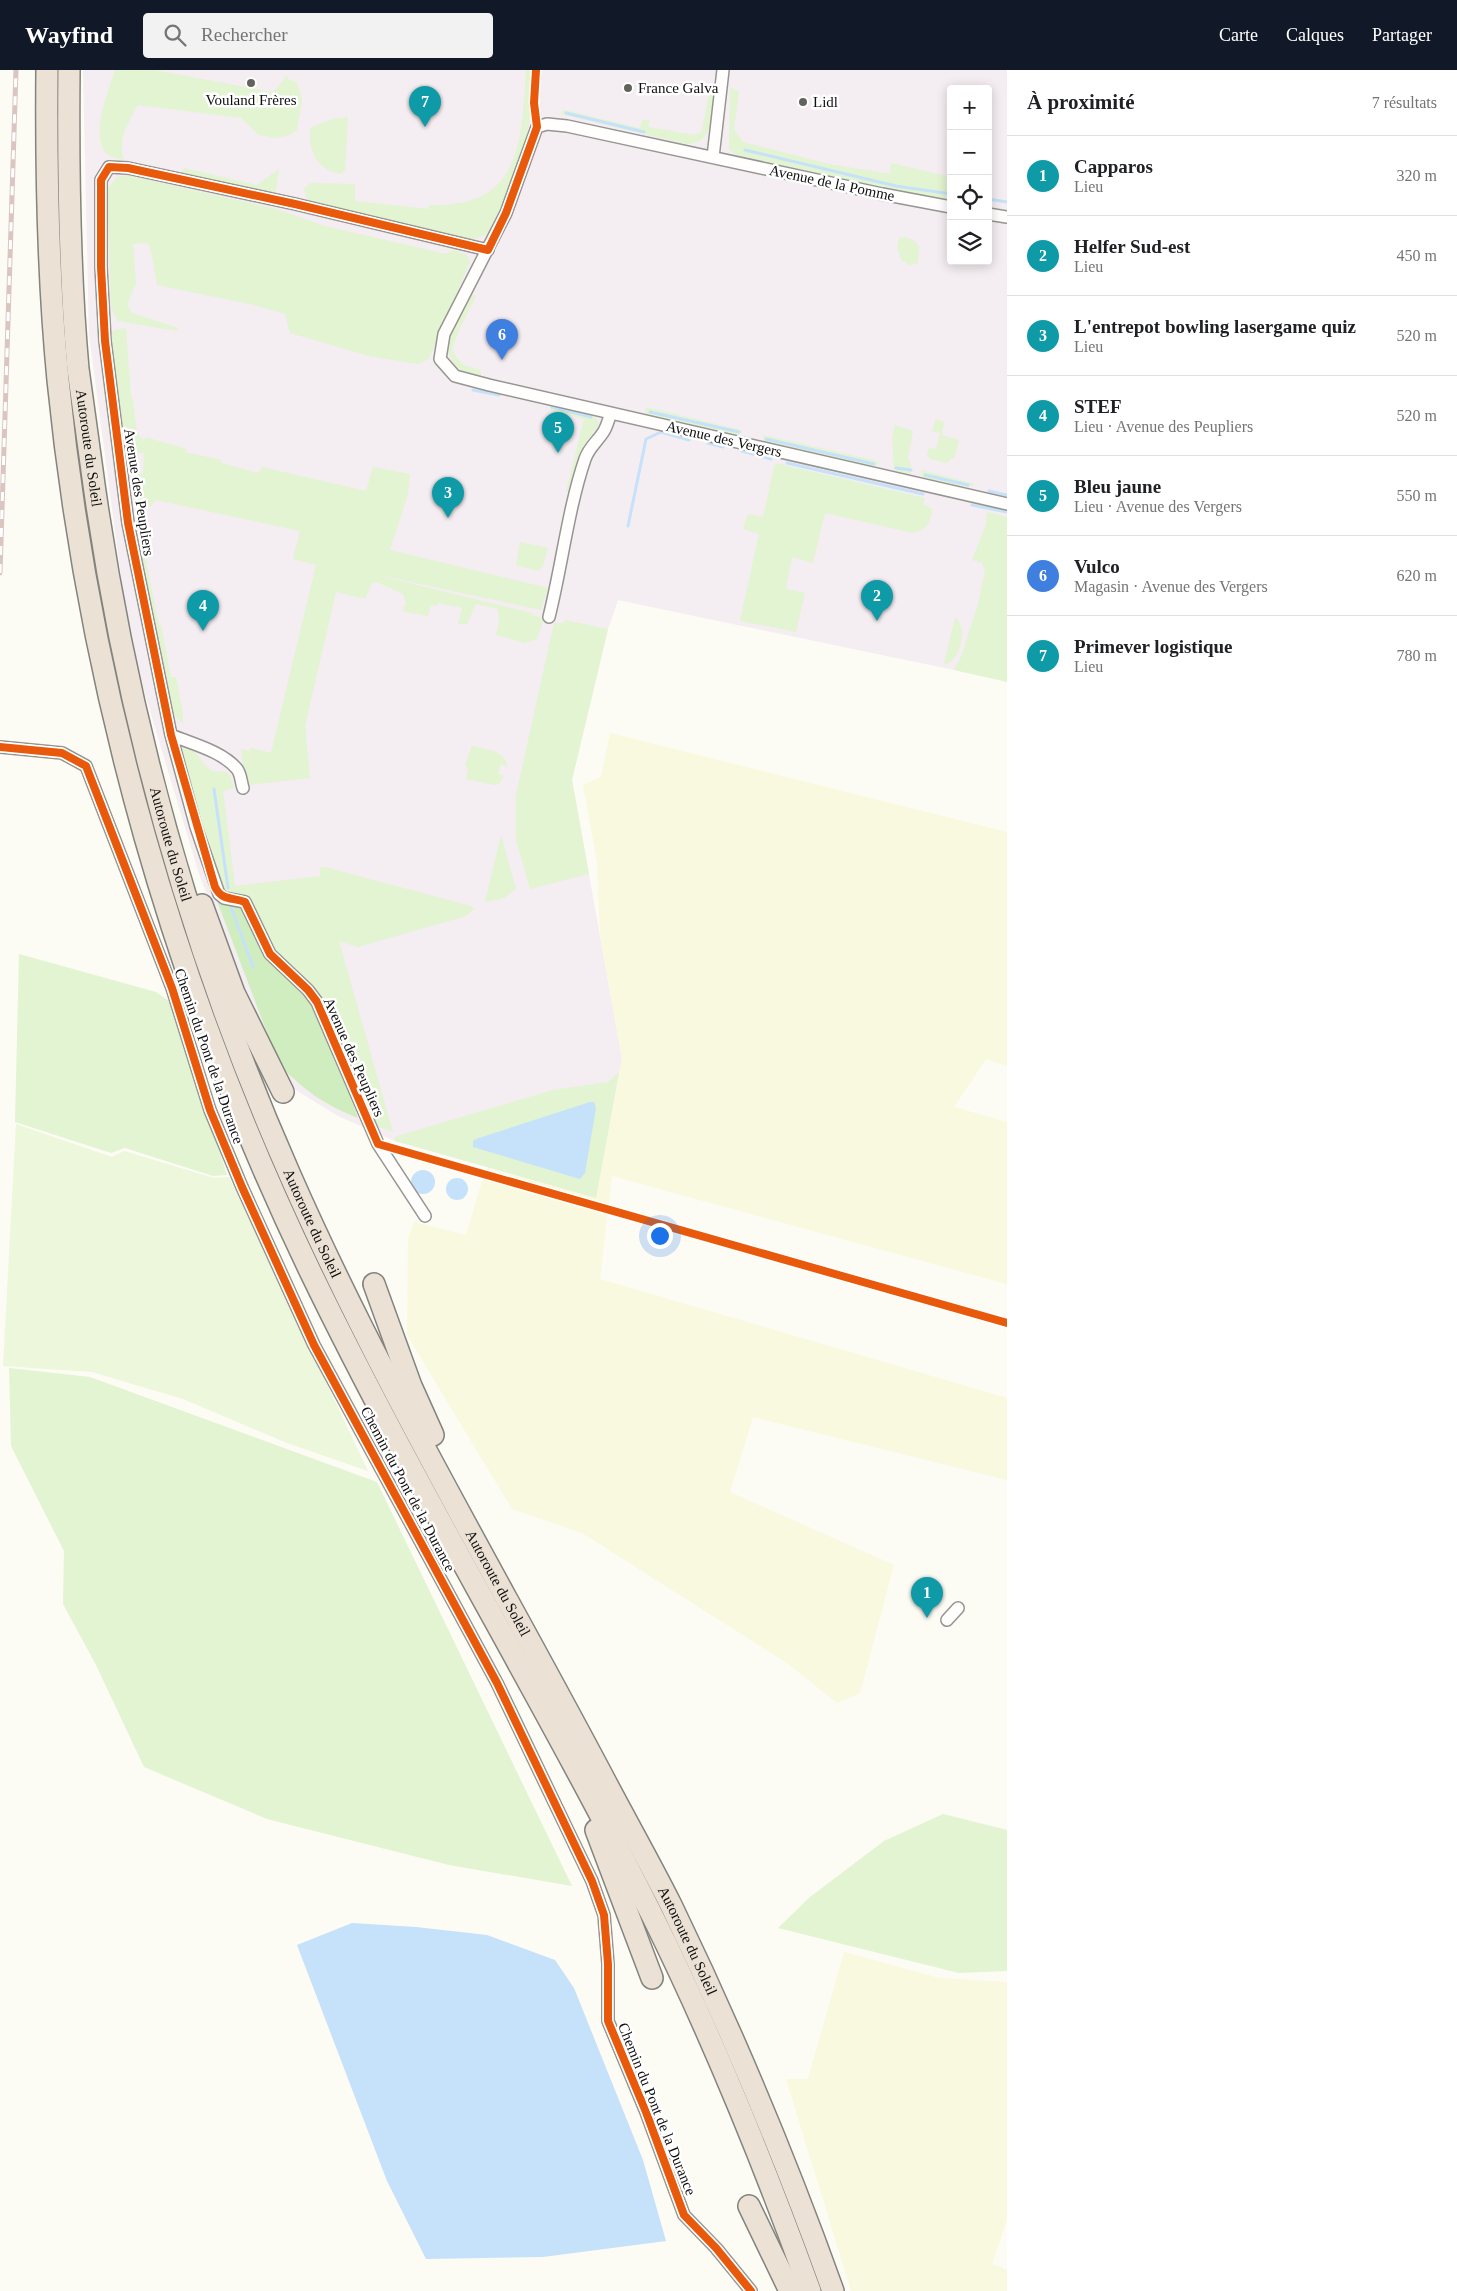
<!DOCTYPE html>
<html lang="fr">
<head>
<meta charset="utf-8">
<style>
  :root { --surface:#fff; --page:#f2f2f2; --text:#202124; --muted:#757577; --line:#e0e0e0; --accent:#111827 }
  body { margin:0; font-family:"Times New Roman",serif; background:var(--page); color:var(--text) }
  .controls { position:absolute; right:15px; top:15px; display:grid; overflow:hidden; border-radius:5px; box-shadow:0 2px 12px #0003 }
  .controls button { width:45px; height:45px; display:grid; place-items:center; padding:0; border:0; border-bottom:1px solid var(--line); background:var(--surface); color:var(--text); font:25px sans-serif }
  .you { position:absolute; left:659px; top:1165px; width:18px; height:18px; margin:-12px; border:4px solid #fff; border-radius:50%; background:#1a73e8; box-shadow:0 0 0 8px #1a73e833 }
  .badge { display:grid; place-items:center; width:32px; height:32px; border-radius:50%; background:var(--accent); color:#fff; font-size:16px; font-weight:700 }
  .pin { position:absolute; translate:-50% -41px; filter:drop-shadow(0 1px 2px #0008) }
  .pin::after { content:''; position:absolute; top:26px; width:18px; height:15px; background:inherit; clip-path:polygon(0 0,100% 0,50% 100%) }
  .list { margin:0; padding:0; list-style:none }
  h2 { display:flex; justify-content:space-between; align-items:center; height:65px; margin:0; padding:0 20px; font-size:21px }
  h2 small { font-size:16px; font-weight:400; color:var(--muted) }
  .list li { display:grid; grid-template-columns:32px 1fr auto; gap:15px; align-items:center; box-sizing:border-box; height:80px; padding:0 20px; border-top:1px solid var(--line) }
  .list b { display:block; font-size:19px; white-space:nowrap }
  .list p { margin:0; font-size:16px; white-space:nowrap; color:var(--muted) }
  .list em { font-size:16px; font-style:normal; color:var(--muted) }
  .icon { flex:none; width:28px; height:28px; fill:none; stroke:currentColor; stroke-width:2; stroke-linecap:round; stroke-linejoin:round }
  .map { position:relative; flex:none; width:1007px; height:2221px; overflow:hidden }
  header { display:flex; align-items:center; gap:30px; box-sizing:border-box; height:70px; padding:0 25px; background:var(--accent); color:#fff }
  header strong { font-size:24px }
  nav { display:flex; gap:28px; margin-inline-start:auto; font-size:18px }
  .search { width:350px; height:45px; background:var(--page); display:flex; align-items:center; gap:12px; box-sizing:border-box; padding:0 18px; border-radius:5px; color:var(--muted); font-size:19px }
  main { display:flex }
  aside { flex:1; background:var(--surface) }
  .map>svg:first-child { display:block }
  .industrial { fill:#f4edf1; fill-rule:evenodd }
  .farmland { fill:#f9f9df }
  .green { fill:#e2f4d1 }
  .forest { fill:#d0edbf }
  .pitch { fill:#ecf7dc }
  .water { fill:#c6e1fa }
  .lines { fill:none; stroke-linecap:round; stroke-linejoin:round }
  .stream { stroke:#c6e1fa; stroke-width:3 }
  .street-casing { stroke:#969592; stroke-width:14 }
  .highway-casing { stroke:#83837f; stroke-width:24 }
  .street { stroke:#fffefd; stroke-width:11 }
  .highway { stroke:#ebe2d5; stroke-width:21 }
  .rail-casing { stroke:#dac5c3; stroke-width:5 }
  .rail { stroke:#fff; stroke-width:3; stroke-dasharray:9; stroke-linecap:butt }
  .cycleway-casing { stroke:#fff; stroke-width:11 }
  .cycleway { stroke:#e8590c; stroke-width:8 }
  .poi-dot { fill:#62625f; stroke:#fff; stroke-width:2 }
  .labels { text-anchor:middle; stroke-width:5; stroke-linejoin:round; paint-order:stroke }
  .poi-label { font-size:15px; fill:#0f0f0f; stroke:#fff; text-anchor:start }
  .street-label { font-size:15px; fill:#0f0f0f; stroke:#fff }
</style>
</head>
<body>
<header>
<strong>Wayfind</strong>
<div class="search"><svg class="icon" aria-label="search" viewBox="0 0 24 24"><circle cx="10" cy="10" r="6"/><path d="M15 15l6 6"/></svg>Rechercher</div>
<nav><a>Carte</a><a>Calques</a><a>Partager</a></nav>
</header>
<main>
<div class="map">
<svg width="1007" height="2221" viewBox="0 0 1007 2221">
  <rect width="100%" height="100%" fill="#fcfbf4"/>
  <path class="industrial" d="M 83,0 L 1007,0 L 1007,611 L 618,530 L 608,559 L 572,710 L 622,989 L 596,1128 L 395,1071 L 338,1046 L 294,1019 L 275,998 L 199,804 L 130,574 L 89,264 ZM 951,19 L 988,19 L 988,191 L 951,191 Z"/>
  <path class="farmland" d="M 610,663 L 1007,762 L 1007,996 L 986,989 L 954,1037 L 1007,1052 L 1007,1214 L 612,1106 L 600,1209 L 1007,1328 L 1007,1410 L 753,1347 L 730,1422 L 894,1495 L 860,1623 L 837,1633 L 787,1593 L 582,1463 L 512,1439 L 407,1265 L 408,1169 L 414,1152 L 466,1165 L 486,1098 L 596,1128 L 622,989 L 600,865 L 597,792 L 583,715 L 601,707 Z
    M 844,1882 L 939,1908 L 1007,1912 L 1007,2150 L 992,2194 L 1007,2200 L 1007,2221 L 851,2221 L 786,2009 L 808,2009 Z"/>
  <path class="green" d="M 115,0 L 154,0 L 272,22 L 278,17 L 286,6 L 288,6 L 287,9 L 297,12 L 302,30 L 297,60 L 289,65 L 276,68 L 259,65 L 241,48 L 138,35 C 128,52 117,69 124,90 C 118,88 109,87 106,83 C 90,64 109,20 115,0 Z
    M 526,0 L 534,0 C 532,18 532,36 529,54 C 522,92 506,131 486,165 L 474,169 L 460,167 L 308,131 L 304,119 L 310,113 L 355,114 L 355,131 L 429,139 L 429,135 C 522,138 521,73 526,0 Z
    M 730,17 L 739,22 L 734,59 L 743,72 L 829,94 L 890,104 L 891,93 L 951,107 L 951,129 L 903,123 L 736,85 L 729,79 Z
    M 709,21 L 715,22 C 712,42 714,75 686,74 L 560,44 L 564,40 L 640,58 L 642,50 L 650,50 L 648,57 L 695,65 L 702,61 Z
    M 348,47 L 345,100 L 341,104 C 316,100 309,81 310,58 L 332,49 Z
    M 184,98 L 257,115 L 279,99 L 276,121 L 272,123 L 181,103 Z
    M 127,105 L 276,139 L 325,156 L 446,184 L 453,180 L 467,185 L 470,192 L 429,289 L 418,294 L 369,286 L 290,263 L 285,244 L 254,235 L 157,215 L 152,186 L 148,173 L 133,174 L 136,214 L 127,234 L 132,243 L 178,258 L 177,261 L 118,251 L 111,238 L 107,119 L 117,107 Z
    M 905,167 L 913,170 L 919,176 L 918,193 L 909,195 L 901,190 L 897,176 L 899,168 Z
    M 469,224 L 476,226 L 460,258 L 452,279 C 458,293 466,297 480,300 L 481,306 C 471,305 462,303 456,296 C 436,274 458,245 469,224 Z
    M 126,258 L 131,327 L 133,330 L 137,363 L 144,371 L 145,367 L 187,379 L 185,382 L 221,390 L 221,393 L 258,403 L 262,397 L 366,421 L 373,397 L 410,404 L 408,424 L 390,480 L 548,518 L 541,540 L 364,502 L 532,543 L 532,545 L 544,548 L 537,569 L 525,573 L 496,565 L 499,552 L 498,539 L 476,534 L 467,554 L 458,554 L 462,538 L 438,533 L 437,536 L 431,535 L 428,546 L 406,542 L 403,540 L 406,533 L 403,524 L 377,512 L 372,513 L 365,529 L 336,522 L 305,656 L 310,708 L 246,715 L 241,679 L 249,681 L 251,678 L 271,683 L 316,495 L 293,489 L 300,461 L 156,430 L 151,436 L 140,437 L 133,430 L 132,404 L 128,400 L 143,404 L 144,380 L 143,383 L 137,383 L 139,386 L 132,398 L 128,395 L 116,324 L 112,273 L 112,263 L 114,260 Z
    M 552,333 L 589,343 L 598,351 L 598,356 L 585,373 L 571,422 L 566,422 L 584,349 L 550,340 Z
    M 646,337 L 741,360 L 742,362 L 736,366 L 649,346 L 645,343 Z
    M 936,349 L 944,352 L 942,365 L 959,370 L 954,389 L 950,389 L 947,393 L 931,389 L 927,385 L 929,378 L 936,379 L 940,363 L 932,361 Z
    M 895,355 L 913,361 L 908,388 L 911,394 L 911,403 L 906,404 L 894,400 L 892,367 Z
    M 763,365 L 878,391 L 879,394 L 872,397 L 770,373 L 764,372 Z
    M 775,393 L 925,428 L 923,434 L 932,439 C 930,453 927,460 913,463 L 825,443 L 813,493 L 792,487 L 786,519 L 805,523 L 796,562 L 740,551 L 759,464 L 743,459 L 748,444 L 763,447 Z
    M 921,400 L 975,414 L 965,418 L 926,410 L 922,406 Z
    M 987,442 L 1007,447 L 1007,612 L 954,600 L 962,584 L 978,534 L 985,500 L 982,493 L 972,490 L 986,455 Z
    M 144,468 L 145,486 L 159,555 L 161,555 L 171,607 L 176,607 L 183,644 L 183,654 L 173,644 L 137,477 Z
    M 520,472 L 548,478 L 543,496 L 538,501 L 516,495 Z
    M 955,547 C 968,556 961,593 944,594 Z
    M 565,550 L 608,559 L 572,710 L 589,804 L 530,819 L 516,770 L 516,725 L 554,553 L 564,553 Z
    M 178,676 C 182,677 187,677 190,679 C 204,686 204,706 224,701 L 230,705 L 234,718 L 223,721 L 235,816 L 320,806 L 320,798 L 325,797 L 471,836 L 474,839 L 466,846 L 358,877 L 339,871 L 393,1062 L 372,1054 L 272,882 C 269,876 264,870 262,864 C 256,844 260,834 238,824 L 228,826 L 223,824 Z
    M 472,676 C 487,680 505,679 507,697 L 501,694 L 498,704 L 504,706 L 499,714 L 494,715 L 466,709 L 468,699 L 465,695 Z
    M 501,765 L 516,819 L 504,828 L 485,832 Z
    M 19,884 L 156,922 L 172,933 L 227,1105 L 213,1106 L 125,1078 L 111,1083 L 15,1052 Z
    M 619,1002 L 596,1128 L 395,1071 L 394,1067 L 553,1020 L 608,1012 Z
    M 9,1298 L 90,1307 L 377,1412 L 572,1816 L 449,1795 L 267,1749 L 144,1697 L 96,1595 L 63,1534 L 64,1481 L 11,1376 Z
    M 943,1744 L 1007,1760 L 1007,1901 L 959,1903 L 778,1858 L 810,1827 L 884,1771 Z"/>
  <path class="forest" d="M 215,826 L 240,834 L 254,857 L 312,932 L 339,992 L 358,1048 C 325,1035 303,1020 279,994 Z"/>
  <path class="pitch" d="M 16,1054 L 112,1087 L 124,1081 L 214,1108 L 229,1107 L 368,1401 L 287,1373 L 183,1329 L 92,1302 L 3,1296 Z"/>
  <path class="water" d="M 590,1032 L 594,1032 L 596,1038 L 585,1103 L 580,1109 L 473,1077 L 473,1071 L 476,1069 Z
    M411 1112a12 12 0 1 1 24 0a12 12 0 1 1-24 0Z
    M446 1119a11 11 0 1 1 22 0a11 11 0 1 1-22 0Z
    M 352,1853 L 416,1857 L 487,1865 L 555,1890 L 574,1918 L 643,2090 L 666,2171 L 543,2187 L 426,2189 L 387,2111 L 297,1875 Z"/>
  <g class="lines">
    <path class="stream" d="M 566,43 L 644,62
      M 745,80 L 896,116 L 951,124
      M 988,129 L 1007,132
      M 473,320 L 499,325
      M 552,337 L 591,347
      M 650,342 L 739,362
      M 766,369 L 874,394
      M 708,373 L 723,377
      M 742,381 L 771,389
      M 787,393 L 923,424
      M 896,398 L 911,400
      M 925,405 L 968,415
      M 989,421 L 1007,425
      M 972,435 L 1007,442
      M 628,456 L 646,369 L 661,362 L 689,370
      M 214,719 L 228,818
      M 231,837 L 253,897"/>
    <g class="street-casing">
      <path id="street" d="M 713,87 L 723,0
        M 951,137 L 882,124 L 567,56 L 547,54 L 537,57 L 506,143 L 444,264 L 440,289 L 455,306 L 489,315 L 1007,434
        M 988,144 L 1007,147
        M 549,547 C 562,495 568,439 585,389 C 589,377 598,371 604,361 C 607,356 609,348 611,343
        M 171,665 C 192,674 222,681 237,699 C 241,704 241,712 243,718
        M 0,677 L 62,683 L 86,696 L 172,918 L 210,1040 L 242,1117 L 314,1275 L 497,1613 L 592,1811 L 604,1845 L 608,1894 L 608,1951 L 646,2042 L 684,2145 L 716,2178 L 751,2221
        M 425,1146 L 378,1074 L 317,932 L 308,920 L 270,884 L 245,832 L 224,828 L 219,824 L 196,757 L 171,665 L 128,453 L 105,271 L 101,197 L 101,110 L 109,97 L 128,98 L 295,134 L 488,180
        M 947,1550 L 958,1538"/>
    </g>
    <g class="highway-casing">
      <g id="highway">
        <path d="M 47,0 C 46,103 48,207 58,310 C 89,620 175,922 311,1203 C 417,1422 544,1629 653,1847 C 713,1968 764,2094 810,2221"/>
        <path id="s1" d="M 69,0 C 68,99 69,199 78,299 C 82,330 87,362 91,393 C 124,640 189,877 290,1105 C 381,1312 498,1508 604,1709 C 626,1751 650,1793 671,1835 C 732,1961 786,2090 833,2221"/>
        <path d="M 202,835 L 234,923 L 283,1022"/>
        <path d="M 374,1214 L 411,1316 L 433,1365"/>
        <path d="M 596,1760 L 652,1908"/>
        <path d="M 749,2136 L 790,2221"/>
      </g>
    </g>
    <use href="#street" class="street"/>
    <use href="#highway" class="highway"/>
    <g class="rail-casing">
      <path id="rail" d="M 0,503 L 16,0"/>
    </g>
    <use href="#rail" class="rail"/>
    <g class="cycleway-casing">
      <path id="cycleway" d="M 536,0 L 534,33 L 537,57 L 506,143 L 488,180 L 295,134 L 128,98 L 109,97 L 101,110 L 101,197 L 105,271 L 128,453 L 171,665 L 215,817 C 222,831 232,827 245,832 L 270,884 L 308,920 L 317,932 L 378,1074 L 1007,1253
        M 0,677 L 62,683 L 86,696 L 172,918 L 210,1040 L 242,1117 L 314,1275 L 497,1613 L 592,1811 L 604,1845 L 608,1894 L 608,1951 L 646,2042 L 684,2145 L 716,2178 L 751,2221"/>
    </g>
    <use href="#cycleway" class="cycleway"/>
  </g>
  <g class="poi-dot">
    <circle cx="251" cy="13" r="5"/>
    <circle cx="628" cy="18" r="5"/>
    <circle cx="803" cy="32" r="5"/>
  </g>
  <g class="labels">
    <g class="poi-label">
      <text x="638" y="23">France Galva</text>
      <text x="251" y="35" text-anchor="middle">Vouland Frères</text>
      <text x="813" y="37">Lidl</text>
    </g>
    <g class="street-label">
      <text transform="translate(832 113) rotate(12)" y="5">Avenue de la Pomme</text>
      <text transform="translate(724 369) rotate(13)" y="5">Avenue des Vergers</text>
      <text dy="5" stroke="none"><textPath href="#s1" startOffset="379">Autoroute du Soleil</textPath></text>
      <text transform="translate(139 422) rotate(81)" y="5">Avenue des Peupliers</text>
      <text dy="5" stroke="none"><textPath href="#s1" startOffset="784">Autoroute du Soleil</textPath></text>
      <text transform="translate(209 986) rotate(71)" y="5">Chemin du Pont de la Durance</text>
      <text transform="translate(354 987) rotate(66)" y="5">Avenue des Peupliers</text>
      <text dy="5" stroke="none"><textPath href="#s1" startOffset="1189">Autoroute du Soleil</textPath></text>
      <text transform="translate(408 1419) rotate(62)" y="5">Chemin du Pont de la Durance</text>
      <text dy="5" stroke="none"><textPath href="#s1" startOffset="1594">Autoroute du Soleil</textPath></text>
      <text dy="5" stroke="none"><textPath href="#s1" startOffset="1999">Autoroute du Soleil</textPath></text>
      <text transform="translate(657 2039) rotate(68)" y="5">Chemin du Pont de la Durance</text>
    </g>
  </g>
</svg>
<div class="controls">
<button>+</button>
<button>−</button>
<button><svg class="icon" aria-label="locate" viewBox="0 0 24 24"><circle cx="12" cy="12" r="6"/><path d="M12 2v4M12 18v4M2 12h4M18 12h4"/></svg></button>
<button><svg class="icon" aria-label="layers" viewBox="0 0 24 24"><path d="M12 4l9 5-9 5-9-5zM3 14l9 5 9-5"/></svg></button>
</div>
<div class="you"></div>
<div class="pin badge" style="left:927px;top:1548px;background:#0f9aa8">1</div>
<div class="pin badge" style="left:877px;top:551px;background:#0f9aa8">2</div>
<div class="pin badge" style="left:448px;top:448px;background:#0f9aa8">3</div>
<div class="pin badge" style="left:203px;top:561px;background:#0f9aa8">4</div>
<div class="pin badge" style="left:558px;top:383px;background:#0f9aa8">5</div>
<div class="pin badge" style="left:502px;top:290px;background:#3f7fe0">6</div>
<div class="pin badge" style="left:425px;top:57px;background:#0f9aa8">7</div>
</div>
<aside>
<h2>À proximité<small>7 résultats</small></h2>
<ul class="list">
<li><span class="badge" style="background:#0f9aa8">1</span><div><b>Capparos</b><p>Lieu</p></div><em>320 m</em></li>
<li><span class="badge" style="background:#0f9aa8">2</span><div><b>Helfer Sud-est</b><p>Lieu</p></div><em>450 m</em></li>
<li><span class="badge" style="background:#0f9aa8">3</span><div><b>L'entrepot bowling lasergame quiz</b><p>Lieu</p></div><em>520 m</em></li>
<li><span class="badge" style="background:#0f9aa8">4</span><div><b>STEF</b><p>Lieu · Avenue des Peupliers</p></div><em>520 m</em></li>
<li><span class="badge" style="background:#0f9aa8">5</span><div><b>Bleu jaune</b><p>Lieu · Avenue des Vergers</p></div><em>550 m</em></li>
<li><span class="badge" style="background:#3f7fe0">6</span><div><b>Vulco</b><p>Magasin · Avenue des Vergers</p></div><em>620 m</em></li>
<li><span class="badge" style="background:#0f9aa8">7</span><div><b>Primever logistique</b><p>Lieu</p></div><em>780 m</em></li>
</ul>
</aside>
</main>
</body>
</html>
